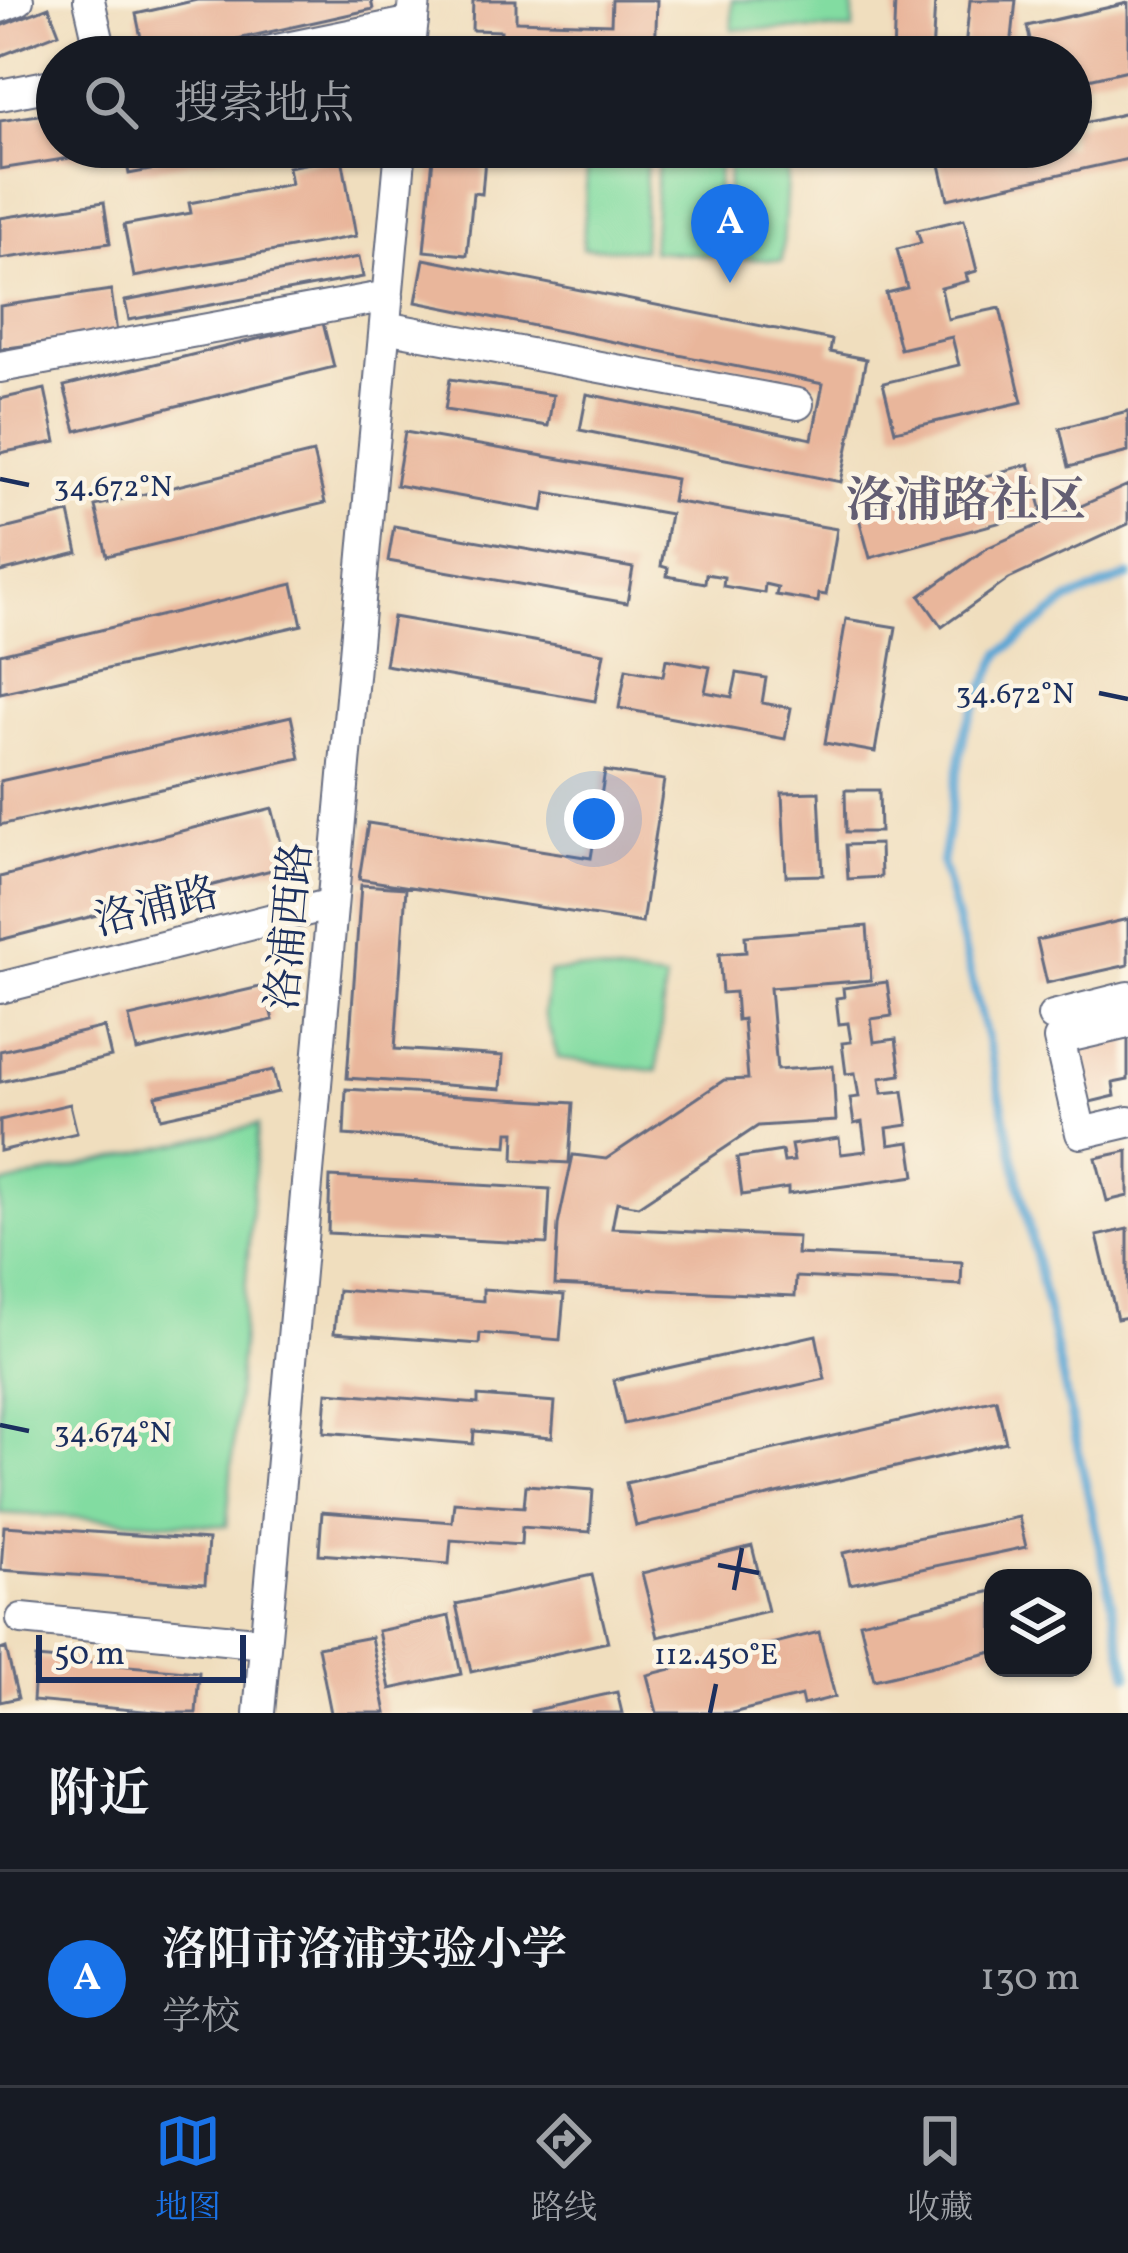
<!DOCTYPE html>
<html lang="zh">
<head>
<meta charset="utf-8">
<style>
  :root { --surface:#171b24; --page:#20242c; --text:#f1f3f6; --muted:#9ea1a6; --line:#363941; --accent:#1a73e8 }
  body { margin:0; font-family:Vollkorn,"Noto Serif SC",serif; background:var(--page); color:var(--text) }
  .controls { position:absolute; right:36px; bottom:36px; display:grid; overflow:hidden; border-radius:24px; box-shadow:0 3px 9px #0004 }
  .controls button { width:108px; height:108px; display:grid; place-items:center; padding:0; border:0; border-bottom:3px solid var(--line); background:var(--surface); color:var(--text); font:60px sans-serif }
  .scale { position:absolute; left:36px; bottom:30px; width:210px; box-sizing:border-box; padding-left:12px; border:6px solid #1b2f5e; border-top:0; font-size:33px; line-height:42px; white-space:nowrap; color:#1b2f5e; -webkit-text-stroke:9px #fcf5e5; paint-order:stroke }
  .you { position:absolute; left:594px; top:819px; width:42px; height:42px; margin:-30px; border:9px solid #fff; border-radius:50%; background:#1a73e8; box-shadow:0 0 0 18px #1a73e833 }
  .badge { display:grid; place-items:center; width:78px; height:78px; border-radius:50%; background:var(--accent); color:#fff; font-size:39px; font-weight:700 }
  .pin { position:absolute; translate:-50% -99px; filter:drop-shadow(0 3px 6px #0008) }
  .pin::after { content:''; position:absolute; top:63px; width:42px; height:36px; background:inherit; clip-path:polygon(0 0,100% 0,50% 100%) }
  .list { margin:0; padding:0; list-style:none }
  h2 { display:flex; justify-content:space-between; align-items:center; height:156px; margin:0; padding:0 48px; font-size:51px }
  h2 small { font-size:39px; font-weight:400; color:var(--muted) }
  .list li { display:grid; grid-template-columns:78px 1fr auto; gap:36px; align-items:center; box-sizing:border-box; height:216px; padding:0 48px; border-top:3px solid var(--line) }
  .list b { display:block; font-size:45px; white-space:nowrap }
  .list p { margin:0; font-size:39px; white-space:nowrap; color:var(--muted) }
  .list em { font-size:39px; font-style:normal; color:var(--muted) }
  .icon { flex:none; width:66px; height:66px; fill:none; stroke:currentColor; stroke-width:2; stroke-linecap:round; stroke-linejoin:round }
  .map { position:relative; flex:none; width:1128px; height:1713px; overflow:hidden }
  .search { position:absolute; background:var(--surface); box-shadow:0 3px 9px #0004; left:36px; right:36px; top:36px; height:132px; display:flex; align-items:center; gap:30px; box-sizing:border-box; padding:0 42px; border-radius:66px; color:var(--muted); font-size:45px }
  .sheet { height:372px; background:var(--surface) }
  nav { display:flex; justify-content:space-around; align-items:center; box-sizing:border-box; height:168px; border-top:3px solid var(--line); background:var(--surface); font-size:33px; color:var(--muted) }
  nav a { display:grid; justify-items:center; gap:6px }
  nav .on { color:var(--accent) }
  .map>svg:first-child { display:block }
  .green { fill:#82dca1; stroke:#4e8680; stroke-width:3 }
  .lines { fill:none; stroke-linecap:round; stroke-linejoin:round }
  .stream { stroke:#5ca6d4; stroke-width:9 }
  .building { fill:#e9b69b }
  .minor-casing { stroke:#666c80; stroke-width:34 }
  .minor { stroke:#fff; stroke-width:30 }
  .ticks { fill:none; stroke:#1b2f5e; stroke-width:4.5 }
  .labels { text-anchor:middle; stroke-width:9; stroke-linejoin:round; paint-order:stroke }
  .street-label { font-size:42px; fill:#1b2f5e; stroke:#fcf5e5 }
  .quarter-label { font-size:48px; font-weight:bold; fill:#635e73; stroke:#fcf5e5 }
  .ticks-label { font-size:30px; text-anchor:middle; fill:#1b2f5e; stroke:#fcf5e5; stroke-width:9; stroke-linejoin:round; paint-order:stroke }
</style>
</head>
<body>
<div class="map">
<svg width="1128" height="1713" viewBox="0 0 1128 1713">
  <rect width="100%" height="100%" fill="#fcf5e5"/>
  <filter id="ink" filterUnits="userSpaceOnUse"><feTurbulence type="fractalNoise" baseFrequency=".00833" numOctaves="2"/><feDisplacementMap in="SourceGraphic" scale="24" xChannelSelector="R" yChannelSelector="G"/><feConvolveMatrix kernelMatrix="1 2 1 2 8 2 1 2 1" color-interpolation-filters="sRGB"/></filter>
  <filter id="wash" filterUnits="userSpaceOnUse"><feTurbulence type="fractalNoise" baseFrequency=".004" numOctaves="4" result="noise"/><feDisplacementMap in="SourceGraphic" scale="48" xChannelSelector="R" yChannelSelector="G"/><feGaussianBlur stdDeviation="2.7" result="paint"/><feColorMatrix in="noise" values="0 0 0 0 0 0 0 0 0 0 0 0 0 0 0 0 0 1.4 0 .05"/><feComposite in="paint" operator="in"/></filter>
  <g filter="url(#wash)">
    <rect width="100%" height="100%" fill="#f0debe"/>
    <path class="green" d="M 732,0 L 853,0 L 853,30 L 732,29 Z
      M 588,147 L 647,147 L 643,250 L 583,248 Z
      M 659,147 L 720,147 L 713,256 L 652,251 Z
      M 730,147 L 789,147 L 782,261 L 723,257 Z
      M 577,969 L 665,980 L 657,1071 L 558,1058 L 544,1013 L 549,973 Z
      M 258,1125 L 227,1526 L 0,1513 L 0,1185 Z"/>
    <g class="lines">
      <path class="stream" d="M 1128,576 L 1069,600 L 1000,654 L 965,729 L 942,863 L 991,1054 L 1128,1675"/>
    </g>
    <g id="blocks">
      <path class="building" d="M 197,0 L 371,0 L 373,9 L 156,57 L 145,57 L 136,14 Z
        M 473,0 L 516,0 L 516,21 L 611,24 L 612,0 L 657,0 L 655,57 L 500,57 L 501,31 L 472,30 Z
        M 895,0 L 935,0 L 932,57 L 893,57 Z
        M 970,0 L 1016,0 L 1010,57 L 964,57 Z
        M 1128,3 L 1128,70 L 1071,83 L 1071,57 L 1034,57 L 1027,26 Z
        M 49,7 L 59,33 L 0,56 L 0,26 Z
        M 380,42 L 378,57 L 347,57 L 346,52 Z
        M 57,112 L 57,147 L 101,147 L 102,153 L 0,169 L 0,121 Z
        M 1128,113 L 1128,159 L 948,199 L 938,156 L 979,147 L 1071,147 L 1071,126 Z
        M 124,147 L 260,147 L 260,149 L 129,174 Z
        M 434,147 L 486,147 L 482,194 L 473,193 L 467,255 L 424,251 Z
        M 342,157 L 356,236 L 134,277 L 124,225 L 191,213 L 189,203 L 291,184 L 288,167 Z
        M 104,202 L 110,243 L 0,259 L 0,218 Z
        M 964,219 L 977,271 L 966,274 L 968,281 L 941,288 L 948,319 L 1000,308 L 1022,402 L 895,431 L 883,383 L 959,365 L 952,337 L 900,349 L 886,293 L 907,288 L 897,249 L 921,243 L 917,230 Z
        M 359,257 L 363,277 L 129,320 L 125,301 Z
        M 424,259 L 832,340 L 830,352 L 866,359 L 841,482 L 580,430 L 587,394 L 812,439 L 823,384 L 416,302 Z
        M 111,290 L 117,333 L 0,349 L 0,306 Z
        M 323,323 L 334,367 L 76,431 L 64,386 Z
        M 450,379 L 553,395 L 548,426 L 445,410 Z
        M 45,389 L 56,442 L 0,453 L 0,399 Z
        M 1128,411 L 1128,452 L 1069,467 L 1060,428 Z
        M 405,432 L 676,479 L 672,501 L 837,529 L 826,595 L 819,594 L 818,602 L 776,595 L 778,587 L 765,584 L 764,593 L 723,586 L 724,577 L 706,574 L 705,583 L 667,576 L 668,568 L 661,566 L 670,514 L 546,492 L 543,511 L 396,485 Z
        M 313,453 L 325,503 L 107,556 L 95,506 Z
        M 1029,464 L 1042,511 L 870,558 L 857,511 Z
        M 1128,485 L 1128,524 L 1009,579 L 942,627 L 920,596 L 987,548 Z
        M 69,513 L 78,553 L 0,572 L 0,530 Z
        M 394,526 L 633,568 L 627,603 L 388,561 Z
        M 293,584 L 302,625 L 0,693 L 0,654 Z
        M 393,617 L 604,653 L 595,701 L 385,665 Z
        M 846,619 L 896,627 L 875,752 L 825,743 Z
        M 666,659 L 710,667 L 705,692 L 732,697 L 737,673 L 766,678 L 762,703 L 791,708 L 785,739 L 619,708 L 626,669 L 663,676 Z
        M 291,716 L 300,758 L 0,825 L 0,781 Z
        M 605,771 L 664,780 L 642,923 L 359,879 L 368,823 L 591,858 Z
        M 845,790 L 879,790 L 880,832 L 846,832 Z
        M 819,792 L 823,875 L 786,876 L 782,793 Z
        M 272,808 L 287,866 L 0,940 L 0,877 Z
        M 880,844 L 881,877 L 848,879 L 846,845 Z
        M 361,885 L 406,888 L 395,1049 L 503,1056 L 501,1089 L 347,1078 Z
        M 1128,919 L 1128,965 L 1047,983 L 1037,940 Z
        M 867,926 L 871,980 L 770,988 L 777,1070 L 833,1066 L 836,1121 L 758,1126 L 638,1206 L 617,1202 L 612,1228 L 798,1237 L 797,1254 L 962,1262 L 961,1285 L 796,1277 L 795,1296 L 555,1285 L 558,1225 L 573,1155 L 606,1159 L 724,1080 L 748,1079 L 743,1019 L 737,1020 L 735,992 L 722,993 L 719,954 L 746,952 L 745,936 Z
        M 887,982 L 892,1016 L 871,1019 L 874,1042 L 896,1039 L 901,1075 L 880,1078 L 882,1093 L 903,1091 L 908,1125 L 887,1128 L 889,1145 L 910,1142 L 915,1176 L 788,1194 L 788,1188 L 742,1195 L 737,1158 L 782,1151 L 784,1162 L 794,1161 L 791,1145 L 839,1138 L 841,1154 L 866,1151 L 862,1122 L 854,1124 L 850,1098 L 859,1097 L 855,1073 L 846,1074 L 842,1043 L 851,1042 L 848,1023 L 839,1024 L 836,998 L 844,997 L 843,988 Z
        M 264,986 L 273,1020 L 137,1051 L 129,1017 Z
        M 104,1027 L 111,1057 L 0,1082 L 0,1051 Z
        M 1128,1034 L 1128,1080 L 1113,1083 L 1115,1096 L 1082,1104 L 1070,1047 Z
        M 273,1070 L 278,1092 L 161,1118 L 156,1096 Z
        M 346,1089 L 573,1103 L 569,1163 L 514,1160 L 515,1132 L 508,1132 L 507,1146 L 344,1135 Z
        M 70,1104 L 77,1133 L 0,1151 L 0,1120 Z
        M 1128,1151 L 1128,1196 L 1107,1201 L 1096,1158 Z
        M 330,1177 L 550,1189 L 547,1244 L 328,1233 Z
        M 1128,1229 L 1128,1317 L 1117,1319 L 1097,1236 Z
        M 483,1289 L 564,1295 L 560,1340 L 480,1333 L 479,1344 L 334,1333 L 338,1290 L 483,1301 Z
        M 816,1335 L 825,1379 L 624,1424 L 614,1380 Z
        M 327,1392 L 478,1404 L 478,1396 L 555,1402 L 552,1438 L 474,1431 L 473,1444 L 324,1432 Z
        M 996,1399 L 1006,1442 L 636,1526 L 626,1483 Z
        M 526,1485 L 593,1490 L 590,1532 L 522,1527 L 521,1545 L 451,1540 L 449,1564 L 319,1554 L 322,1512 L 452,1522 L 454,1502 L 524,1507 Z
        M 1019,1517 L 1026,1547 L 850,1584 L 843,1553 Z
        M 4,1526 L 208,1540 L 205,1584 L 1,1570 Z
        M 752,1546 L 768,1611 L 658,1637 L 642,1573 Z
        M 592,1575 L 608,1642 L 471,1672 L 456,1604 Z
        M 993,1591 L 993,1652 L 874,1680 L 860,1622 Z
        M 449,1616 L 461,1674 L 390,1689 L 378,1631 Z
        M 819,1632 L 835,1697 L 803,1705 L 801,1696 L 732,1713 L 657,1713 L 647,1675 Z
        M 371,1637 L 386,1713 L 331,1713 L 318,1647 Z
        M 6,1648 L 18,1698 L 0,1702 L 0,1650 Z
        M 36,1658 L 199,1672 L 196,1713 L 166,1713 L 33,1701 Z
        M 617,1692 L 622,1713 L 531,1713 L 531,1711 Z"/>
    </g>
  </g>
  <g filter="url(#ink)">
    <use href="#blocks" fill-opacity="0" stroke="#666c80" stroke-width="3"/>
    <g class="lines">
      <g class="minor-casing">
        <path id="minor" d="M 89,0 L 102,57
          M 0,7 L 18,0
          M 242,57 L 413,22
          M 409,57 L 415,0
          M 0,95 L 57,84
          M 385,327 L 798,404
          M 0,367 L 388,296
          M 0,988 L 332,904
          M 1053,1016 L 1128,997
          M 1128,1023 L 1059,1039 L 1081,1133 L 1128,1122
          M 22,1619 L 265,1643
          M 259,1713 L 401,147"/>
      </g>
      <use href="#minor" class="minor"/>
    </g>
  </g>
  <path class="ticks" d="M 0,479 L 29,485M 1099,693 L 1128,699M 0,1425 L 29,1431M 718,1565 L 759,1573M 734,1590 L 742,1548M 710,1713 L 716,1684"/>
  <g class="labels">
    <g class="street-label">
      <text transform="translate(156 905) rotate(-14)" y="15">洛浦路</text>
      <text transform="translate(288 926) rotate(-85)" y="15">洛浦西路</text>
    </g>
    <g class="quarter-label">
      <text x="966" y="516">洛浦路社区</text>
    </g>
  </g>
  <g class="ticks-label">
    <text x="113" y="496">34.672°N</text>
    <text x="1015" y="703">34.672°N</text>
    <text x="113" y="1442">34.674°N</text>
    <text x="716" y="1664">112.450°E</text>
  </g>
</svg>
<div class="controls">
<button><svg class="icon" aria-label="layers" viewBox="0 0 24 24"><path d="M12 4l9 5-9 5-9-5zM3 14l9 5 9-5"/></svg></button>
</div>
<div class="scale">50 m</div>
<div class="you"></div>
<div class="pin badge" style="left:730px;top:283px">A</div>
<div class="search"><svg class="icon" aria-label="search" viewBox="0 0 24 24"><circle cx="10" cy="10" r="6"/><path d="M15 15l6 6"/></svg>搜索地点</div>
</div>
<section class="sheet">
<h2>附近<small></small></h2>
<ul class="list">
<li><span class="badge">A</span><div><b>洛阳市洛浦实验小学</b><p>学校</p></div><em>130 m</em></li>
</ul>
</section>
<nav>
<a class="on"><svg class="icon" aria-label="map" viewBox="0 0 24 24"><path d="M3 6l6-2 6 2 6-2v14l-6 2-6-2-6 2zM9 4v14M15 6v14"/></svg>地图</a>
<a><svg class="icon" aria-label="directions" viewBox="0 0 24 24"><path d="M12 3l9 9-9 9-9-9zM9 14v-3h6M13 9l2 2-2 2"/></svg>路线</a>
<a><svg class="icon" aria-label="saved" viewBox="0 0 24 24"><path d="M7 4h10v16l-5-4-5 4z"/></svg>收藏</a>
</nav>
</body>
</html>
